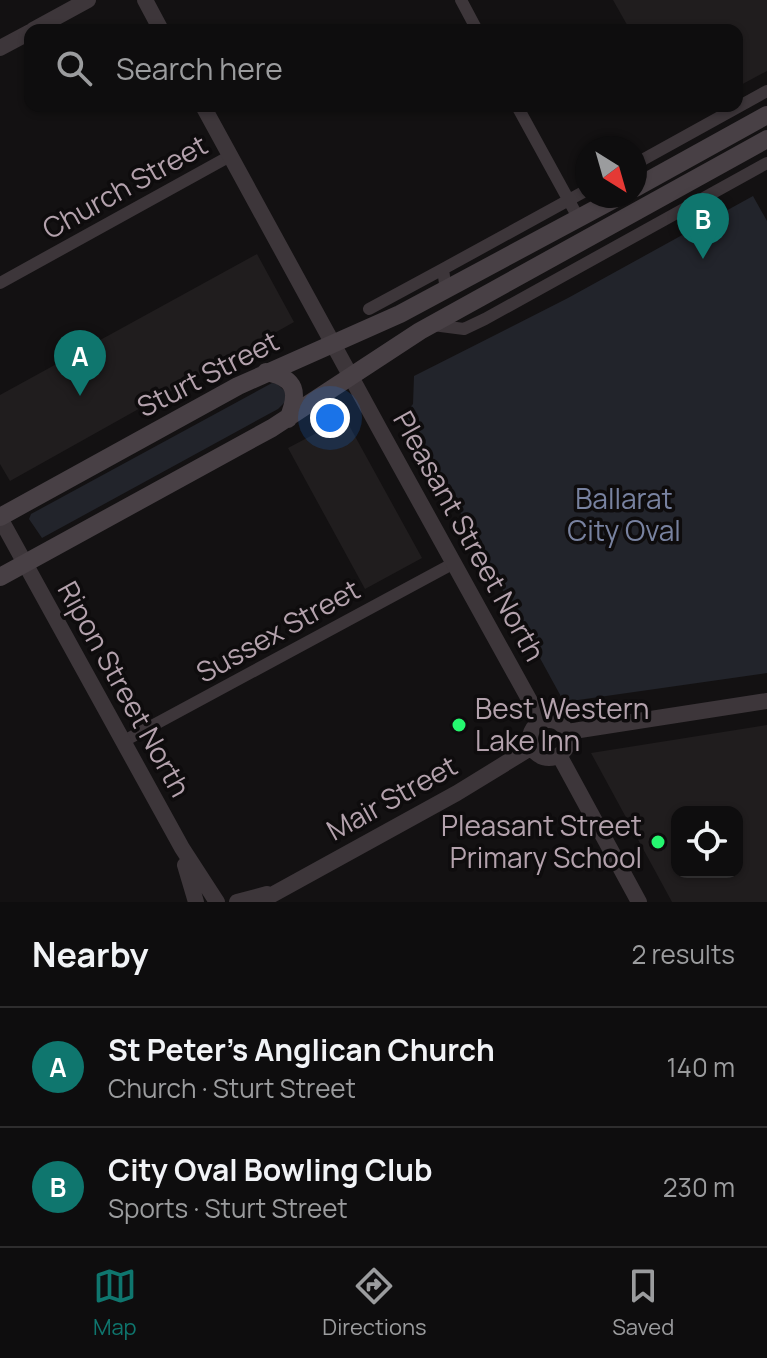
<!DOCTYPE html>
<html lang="en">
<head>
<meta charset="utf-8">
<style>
  :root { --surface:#0e0d0e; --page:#1c1b1c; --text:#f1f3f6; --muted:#9b9c9e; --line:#2e2d2e; --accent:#0f766e }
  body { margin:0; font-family:Manrope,sans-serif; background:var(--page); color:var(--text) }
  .controls { position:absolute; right:24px; bottom:24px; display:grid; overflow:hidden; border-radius:16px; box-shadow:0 2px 6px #0004 }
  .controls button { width:72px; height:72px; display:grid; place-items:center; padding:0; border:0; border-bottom:2px solid var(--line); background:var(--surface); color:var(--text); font:40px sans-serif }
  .compass { position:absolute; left:575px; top:136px; width:72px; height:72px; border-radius:50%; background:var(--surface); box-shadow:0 2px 6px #0004; rotate:143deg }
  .you { position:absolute; left:330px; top:418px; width:28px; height:28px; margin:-20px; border:6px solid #fff; border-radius:50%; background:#1a73e8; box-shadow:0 0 0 12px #1a73e833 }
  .badge { display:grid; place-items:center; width:52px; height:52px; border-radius:50%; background:var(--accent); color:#fff; font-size:26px; font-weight:700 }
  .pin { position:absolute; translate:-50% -66px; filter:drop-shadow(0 2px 4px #0008) }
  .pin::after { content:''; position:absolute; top:42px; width:28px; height:24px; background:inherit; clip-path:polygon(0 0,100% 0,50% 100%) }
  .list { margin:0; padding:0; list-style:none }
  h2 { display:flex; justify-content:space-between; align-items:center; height:104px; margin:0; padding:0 32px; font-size:34px }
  h2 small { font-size:26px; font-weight:400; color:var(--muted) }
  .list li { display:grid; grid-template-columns:52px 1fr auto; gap:24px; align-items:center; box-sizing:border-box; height:120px; padding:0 32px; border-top:2px solid var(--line) }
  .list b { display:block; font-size:30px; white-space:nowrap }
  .list p { margin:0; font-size:26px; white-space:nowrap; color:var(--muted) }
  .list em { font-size:26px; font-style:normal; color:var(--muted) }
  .icon { flex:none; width:44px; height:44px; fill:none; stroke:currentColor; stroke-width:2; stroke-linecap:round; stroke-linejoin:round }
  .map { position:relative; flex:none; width:767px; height:902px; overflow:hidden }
  .search { position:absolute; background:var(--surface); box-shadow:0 2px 6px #0004; left:24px; right:24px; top:24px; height:88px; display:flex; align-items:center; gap:20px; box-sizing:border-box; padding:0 28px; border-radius:16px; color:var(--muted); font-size:30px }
  .sheet { height:344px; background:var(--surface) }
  nav { display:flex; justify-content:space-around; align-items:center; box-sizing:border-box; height:112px; border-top:2px solid var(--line); background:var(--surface); font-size:22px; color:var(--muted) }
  nav a { display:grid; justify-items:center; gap:4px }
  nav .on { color:var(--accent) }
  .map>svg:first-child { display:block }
  .built { fill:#201d1e; fill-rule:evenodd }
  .green { fill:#22242b }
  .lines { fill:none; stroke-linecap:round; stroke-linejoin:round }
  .minor { stroke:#3d363a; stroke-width:12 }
  .tertiary { stroke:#3d363a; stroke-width:16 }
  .secondary { stroke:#484045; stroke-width:18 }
  .poi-dot { fill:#25f76f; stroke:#0e0c0d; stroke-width:3 }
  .labels { text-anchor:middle; stroke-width:7; stroke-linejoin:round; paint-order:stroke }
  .street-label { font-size:28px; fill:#b4a2ad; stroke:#0e0c0d }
  .park-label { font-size:28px; fill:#7882a0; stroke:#0e0c0d }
  .poi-label { font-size:28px; fill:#b4a2ad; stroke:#0e0c0d; text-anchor:start }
</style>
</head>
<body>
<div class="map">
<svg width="767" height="902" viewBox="0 0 767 902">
  <rect width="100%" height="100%" fill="#131112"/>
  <path class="built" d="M 613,0 L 767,0 L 767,71 L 737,87 L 737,30 L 630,30 Z
    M 257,254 L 294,322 L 10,481 L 0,464 L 0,395 Z
    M 345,418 L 422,558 L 365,589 L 288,448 Z
    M 767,725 L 767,902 L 672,902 L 591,753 ZM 677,812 L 737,812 L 737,872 L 677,872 Z"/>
  <path class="green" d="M 753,196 L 767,221 L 767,673 L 564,702 L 432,461 L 402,417 L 413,404 L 414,376 L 568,298 Z
    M 272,383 L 277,384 L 285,391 L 285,402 L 278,409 L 42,538 L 29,519 L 31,514 Z"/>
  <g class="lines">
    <path class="minor" d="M 461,0 L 477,30
      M 517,106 L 579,219
      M 635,164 L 767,91
      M 0,283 L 230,156
      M 446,291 L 443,269 L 587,190
      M 369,309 L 443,269
      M 433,325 L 464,329 L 485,319 L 767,163
      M 124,741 L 454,563"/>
    <path class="tertiary" d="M 145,0 L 161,30
      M 33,30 L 88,0
      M 0,48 L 30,32
      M 203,106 C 315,311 427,517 541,721
      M 0,518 L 182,848 L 217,902
      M530 739a19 19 0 1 1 38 0a19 19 0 1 1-38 0Z
      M 567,732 L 767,701
      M 559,755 L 639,902
      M 185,865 L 196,902
      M 237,902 L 267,894
      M 259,902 L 457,793 L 532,747"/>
    <path class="secondary" d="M 635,188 L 767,115
      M 266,372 C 297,378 299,393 288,419
      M 0,517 L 238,386 L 400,314 L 620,196
      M 0,577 L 272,428 L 420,331 L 767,139"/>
  </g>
  <g class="poi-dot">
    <circle cx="459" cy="725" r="8"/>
    <circle cx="658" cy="842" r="8"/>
  </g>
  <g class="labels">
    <g class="street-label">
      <text transform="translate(125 187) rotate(-29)" y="10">Church Street</text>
      <text transform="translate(208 374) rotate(-27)" y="10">Sturt Street</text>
      <text transform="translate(469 536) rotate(61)" y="10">Pleasant Street North</text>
      <text transform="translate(278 631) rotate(-29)" y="10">Sussex Street</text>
      <text transform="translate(124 689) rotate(61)" y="10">Ripon Street North</text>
      <text transform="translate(392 798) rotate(-29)" y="10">Mair Street</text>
    </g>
    <g class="park-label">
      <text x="624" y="509">Ballarat<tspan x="624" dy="32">City Oval</tspan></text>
    </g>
    <g class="poi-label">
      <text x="475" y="719">Best Western<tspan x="475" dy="32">Lake Inn</tspan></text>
      <text x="642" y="836" text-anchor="end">Pleasant Street<tspan x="642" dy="32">Primary School</tspan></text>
    </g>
  </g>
</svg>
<div class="controls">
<button><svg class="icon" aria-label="locate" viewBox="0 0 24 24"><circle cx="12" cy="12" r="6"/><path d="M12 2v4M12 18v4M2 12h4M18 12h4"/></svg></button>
</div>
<svg class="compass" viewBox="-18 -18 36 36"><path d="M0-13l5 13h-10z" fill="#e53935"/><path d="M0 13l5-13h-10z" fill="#9b9c9e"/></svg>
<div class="you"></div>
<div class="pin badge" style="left:80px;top:396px">A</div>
<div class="pin badge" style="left:703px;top:259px">B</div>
<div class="search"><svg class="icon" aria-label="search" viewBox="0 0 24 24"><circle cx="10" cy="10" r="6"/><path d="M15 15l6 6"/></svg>Search here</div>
</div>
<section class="sheet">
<h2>Nearby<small>2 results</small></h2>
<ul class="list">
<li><span class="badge">A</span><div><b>St Peter's Anglican Church</b><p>Church · Sturt Street</p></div><em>140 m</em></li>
<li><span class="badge">B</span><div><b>City Oval Bowling Club</b><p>Sports · Sturt Street</p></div><em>230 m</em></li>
</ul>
</section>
<nav>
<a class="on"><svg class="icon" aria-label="map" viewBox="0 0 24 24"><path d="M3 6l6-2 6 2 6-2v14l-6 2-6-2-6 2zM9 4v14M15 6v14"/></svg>Map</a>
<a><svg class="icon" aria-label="directions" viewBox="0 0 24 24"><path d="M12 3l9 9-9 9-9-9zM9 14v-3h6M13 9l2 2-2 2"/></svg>Directions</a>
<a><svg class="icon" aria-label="saved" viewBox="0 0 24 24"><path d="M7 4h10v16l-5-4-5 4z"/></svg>Saved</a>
</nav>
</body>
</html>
